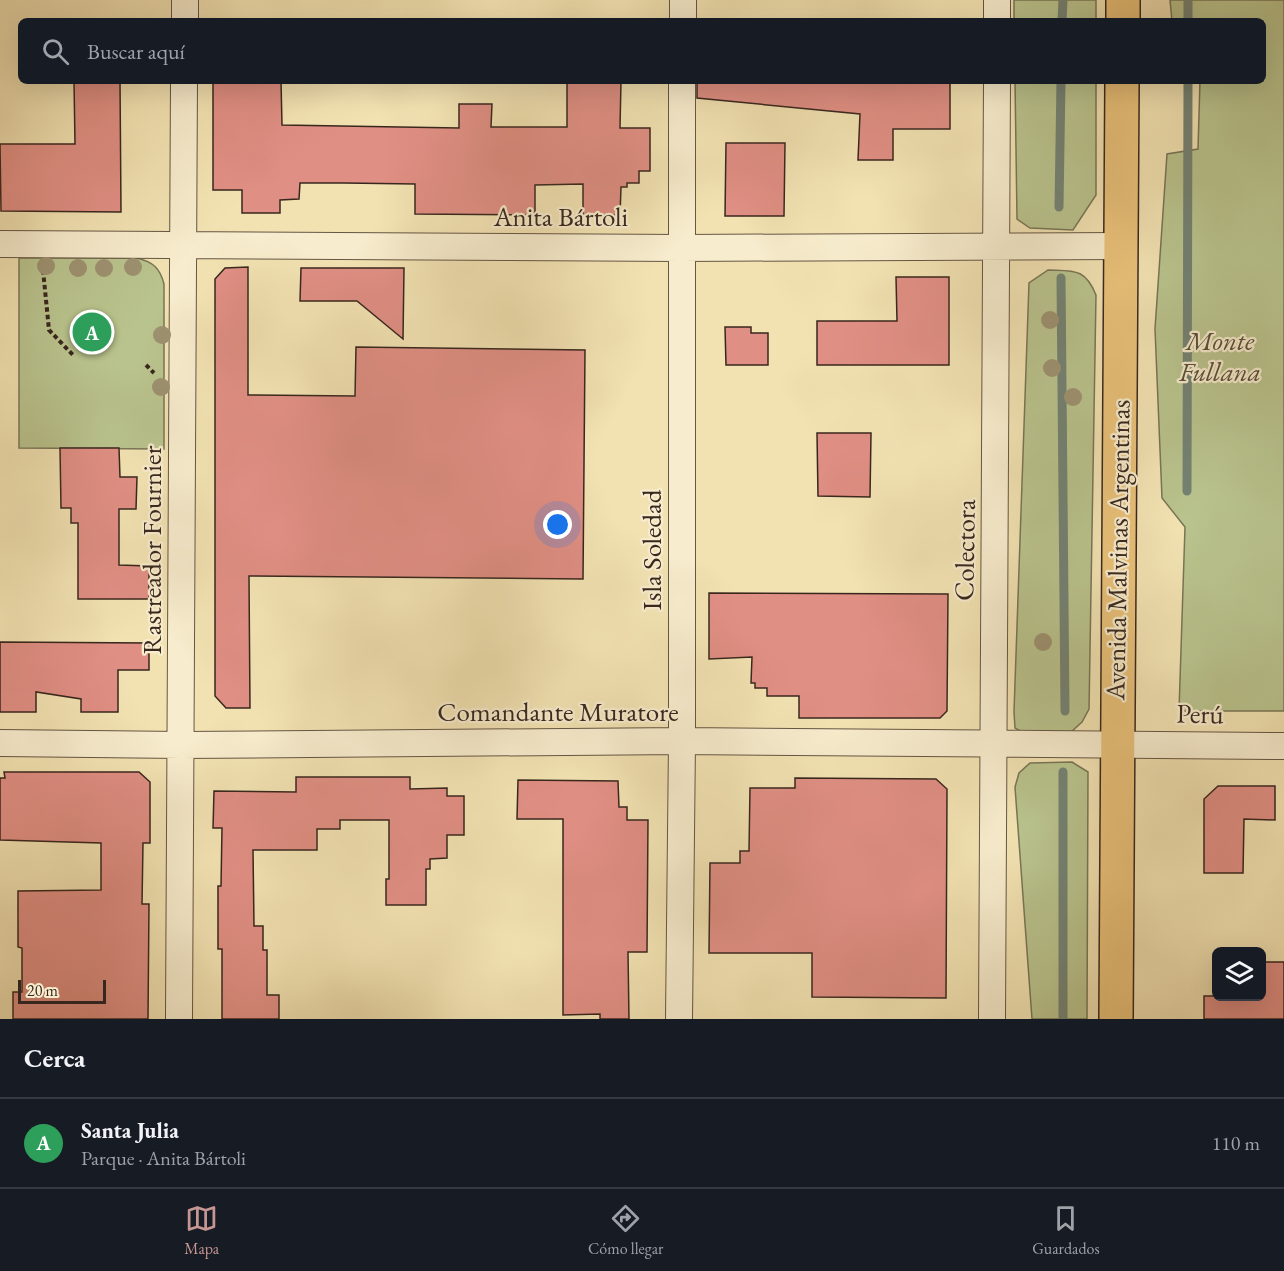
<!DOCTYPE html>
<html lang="es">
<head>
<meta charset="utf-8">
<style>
  :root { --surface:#171b24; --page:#242831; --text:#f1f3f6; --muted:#9ea1a6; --line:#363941; --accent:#c59692 }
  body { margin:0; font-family:"EB Garamond",serif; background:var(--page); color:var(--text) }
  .controls { position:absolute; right:18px; bottom:18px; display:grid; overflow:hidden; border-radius:9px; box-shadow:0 6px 24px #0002 }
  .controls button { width:54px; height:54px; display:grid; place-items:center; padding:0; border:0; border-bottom:2px solid var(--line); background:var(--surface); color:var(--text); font:30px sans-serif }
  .scale { position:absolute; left:18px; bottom:15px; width:88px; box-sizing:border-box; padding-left:6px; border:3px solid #38271e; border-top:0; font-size:16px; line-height:21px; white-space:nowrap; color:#38271e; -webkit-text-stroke:4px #f7eccd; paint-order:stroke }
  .you { position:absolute; left:558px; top:525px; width:21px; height:21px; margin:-15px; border:4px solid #fff; border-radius:50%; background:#1a73e8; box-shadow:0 0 0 9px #1a73e833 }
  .badge { display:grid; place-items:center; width:39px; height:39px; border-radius:50%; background:var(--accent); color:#fff; font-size:20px; font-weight:700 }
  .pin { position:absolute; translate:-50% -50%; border:3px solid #fff; box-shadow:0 2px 6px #0006 }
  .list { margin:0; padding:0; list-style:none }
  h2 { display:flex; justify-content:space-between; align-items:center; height:78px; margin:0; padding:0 24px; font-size:26px }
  h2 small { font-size:20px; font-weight:400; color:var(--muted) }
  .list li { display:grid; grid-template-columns:39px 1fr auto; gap:18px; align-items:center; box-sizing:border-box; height:90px; padding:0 24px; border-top:2px solid var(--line) }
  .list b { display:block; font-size:22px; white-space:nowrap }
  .list p { margin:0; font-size:20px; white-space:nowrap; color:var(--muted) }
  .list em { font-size:20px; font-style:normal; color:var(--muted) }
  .icon { flex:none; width:33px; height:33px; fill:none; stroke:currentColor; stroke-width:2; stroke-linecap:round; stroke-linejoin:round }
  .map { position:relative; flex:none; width:1284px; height:1019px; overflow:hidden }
  .search { position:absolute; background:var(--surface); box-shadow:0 6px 24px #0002; left:18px; right:18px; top:18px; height:66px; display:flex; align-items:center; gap:15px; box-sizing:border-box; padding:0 21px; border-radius:9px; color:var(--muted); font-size:22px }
  .sheet { height:168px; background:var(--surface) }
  nav { display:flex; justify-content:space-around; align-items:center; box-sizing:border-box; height:84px; border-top:2px solid var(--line); background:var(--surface); font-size:16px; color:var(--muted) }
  nav a { display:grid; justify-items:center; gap:3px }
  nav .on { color:var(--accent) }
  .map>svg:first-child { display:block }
  .green { fill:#b9c38d; stroke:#787556; stroke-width:1.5 }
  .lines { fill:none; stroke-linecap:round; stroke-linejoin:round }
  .stream { stroke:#738273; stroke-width:9 }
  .building { fill:#e08f84; stroke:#38271e; stroke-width:1.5 }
  .minor-casing { stroke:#665643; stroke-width:28 }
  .primary-casing { stroke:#38271e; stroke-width:36 }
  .path { stroke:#38271e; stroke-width:4; stroke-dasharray:4.5 3; stroke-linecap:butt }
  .minor { stroke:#f7eccd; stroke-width:26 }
  .primary { stroke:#e9c179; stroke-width:33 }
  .tree { fill:#9d9170 }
  .labels { text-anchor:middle; stroke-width:4.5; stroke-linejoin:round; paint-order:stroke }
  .street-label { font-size:27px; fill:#38271e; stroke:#f7eccd }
  .park-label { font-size:27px; font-style:italic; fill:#584e3a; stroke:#f7eccd }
</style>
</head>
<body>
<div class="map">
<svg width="1284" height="1019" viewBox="0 0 1284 1019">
  <rect width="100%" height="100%" fill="#f2e2b2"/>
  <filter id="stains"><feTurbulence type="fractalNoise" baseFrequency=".00333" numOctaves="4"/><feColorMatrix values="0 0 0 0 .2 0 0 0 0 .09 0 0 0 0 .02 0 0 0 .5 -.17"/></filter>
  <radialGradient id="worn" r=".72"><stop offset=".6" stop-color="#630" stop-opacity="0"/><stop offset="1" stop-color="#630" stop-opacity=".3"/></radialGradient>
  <path class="green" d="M 1014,0 L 1096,0 L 1096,21 L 1014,21 Z
    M 1170,0 L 1284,0 L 1284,711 L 1179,711 L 1185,527 L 1162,498 L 1155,329 L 1167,154 L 1198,149 L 1200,81 L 1263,81 L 1263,21 L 1172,21 Z
    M 1015,81 L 1096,81 L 1096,195 L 1073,230 L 1030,228 L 1017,219 Z
    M 19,258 L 137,258 C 153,262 160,268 164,284 L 164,449 L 19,448 Z
    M 1048,270 C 1074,271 1085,268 1096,295 L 1089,709 L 1082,722 L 1071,732 L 1028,735 L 1015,728 L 1014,712 L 1029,283 Z
    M 1072,762 L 1088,772 L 1087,1019 L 1032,1019 L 1015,787 L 1019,773 L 1030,763 Z"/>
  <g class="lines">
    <path class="stream" d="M 1062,21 L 1063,0
      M 1188,21 L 1188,0
      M 1059,207 L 1061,81
      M 1061,278 L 1065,711
      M 1187,491 L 1188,81
      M 1063,772 L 1063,1019"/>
  </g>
  <path class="building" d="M 74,81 L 120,81 L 121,212 L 1,211 L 0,144 L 75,144 Z
    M 213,81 L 281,81 L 282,125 L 459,128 L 459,104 L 492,104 L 491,127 L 567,127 L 567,81 L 621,81 L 620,128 L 650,128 L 650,171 L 639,171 L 639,183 L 627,183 L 627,187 L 621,187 L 620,215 L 583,215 L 583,184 L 535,185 L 535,215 L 415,214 L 415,184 L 344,183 L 300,183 L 299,199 L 280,200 L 280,213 L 242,213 L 242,190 L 213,190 Z
    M 697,81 L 950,81 L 950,129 L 893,129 L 893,160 L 858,160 L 860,114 L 697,98 Z
    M 726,143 L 785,143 L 784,216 L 725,216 Z
    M 248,267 L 248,395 L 355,396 L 356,347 L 585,350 L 583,579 L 249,576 L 250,708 L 226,708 L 215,696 L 215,279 L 225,268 Z
    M 301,268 L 404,268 L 403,339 L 357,301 L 300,301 Z
    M 896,277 L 949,277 L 949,365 L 817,365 L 817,321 L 897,321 Z
    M 725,327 L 751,327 L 751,333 L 768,333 L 768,365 L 726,365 Z
    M 817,433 L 871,433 L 870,497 L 818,496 Z
    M 60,448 L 119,448 L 120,477 L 137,477 L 136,509 L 119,509 L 119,565 L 149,566 L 149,599 L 78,599 L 78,523 L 71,523 L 71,508 L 61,508 Z
    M 709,593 L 948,594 L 947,711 L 940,718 L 799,718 L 799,696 L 767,696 L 767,688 L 755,688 L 755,683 L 751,683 L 752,657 L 709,659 Z
    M 0,642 L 149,643 L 149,670 L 118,670 L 118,712 L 81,712 L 81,699 L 36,692 L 36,712 L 0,712 Z
    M 4,772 L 139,772 L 150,782 L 150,843 L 143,843 L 142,904 L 149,904 L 148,1019 L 13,1019 L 13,992 L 22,992 L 22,948 L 18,947 L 18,891 L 101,890 L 101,843 L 0,840 L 0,778 L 5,778 Z
    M 296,777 L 410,777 L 410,789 L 447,788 L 447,796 L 464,796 L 464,835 L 447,835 L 447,858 L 430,859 L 430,869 L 426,869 L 426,905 L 386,905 L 386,879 L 389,879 L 389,820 L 340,820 L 340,829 L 317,829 L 317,850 L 253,850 L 254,926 L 263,926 L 263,950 L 267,950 L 267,995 L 279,995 L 279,1019 L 222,1019 L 222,949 L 218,949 L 218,886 L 221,886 L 222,828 L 213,828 L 214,791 L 296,792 Z
    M 795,778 L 936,779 L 947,789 L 946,998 L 812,997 L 812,953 L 709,953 L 710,863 L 740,863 L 740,851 L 749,851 L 750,788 L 795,788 Z
    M 518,780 L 618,781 L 619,807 L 627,807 L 627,820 L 648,820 L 647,952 L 628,952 L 629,1019 L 600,1019 L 600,1014 L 563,1015 L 563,819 L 517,819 Z
    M 1218,786 L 1275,786 L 1275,820 L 1244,819 L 1243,873 L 1204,873 L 1204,799 Z
    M 1262,962 L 1284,962 L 1284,1019 L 1204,1019 L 1204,996 L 1262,996 Z"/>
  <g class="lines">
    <g class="minor-casing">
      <path id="minor" d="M 997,0 L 997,21
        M 185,21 L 185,0
        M 683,21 L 683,0
        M 0,244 L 681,248 L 1122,246
        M 0,743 L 181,745 L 682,741 L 1284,746
        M 179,1019 L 184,81
        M 679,1019 L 682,741 L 682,81
        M 992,1019 L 997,81"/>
    </g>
    <g class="primary-casing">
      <path id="primary" d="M 1123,21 L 1123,0
        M 1116,1019 L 1122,81"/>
    </g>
    <path class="path" d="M 43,270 L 49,330 L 73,355
      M 146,365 L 154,373"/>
    <use href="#minor" class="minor"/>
    <use href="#primary" class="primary"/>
  </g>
  <g class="tree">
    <circle cx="46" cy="266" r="9"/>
    <circle cx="133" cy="267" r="9"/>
    <circle cx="78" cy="268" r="9"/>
    <circle cx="104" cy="268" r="9"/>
    <circle cx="1050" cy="320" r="9"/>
    <circle cx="162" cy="335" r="9"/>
    <circle cx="1052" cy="368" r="9"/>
    <circle cx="161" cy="387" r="9"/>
    <circle cx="1073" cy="397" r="9"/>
    <circle cx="1043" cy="642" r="9"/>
  </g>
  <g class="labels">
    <g class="street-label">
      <text x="561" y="226">Anita Bártoli</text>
      <text transform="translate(152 550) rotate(-90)" y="9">Rastreador Fournier</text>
      <text transform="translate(652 550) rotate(-90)" y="9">Isla Soledad</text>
      <text transform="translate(965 550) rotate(-89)" y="9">Colectora</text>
      <text transform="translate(1118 550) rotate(-89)" y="9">Avenida Malvinas Argentinas</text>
      <text x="558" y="721">Comandante Muratore</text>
      <text transform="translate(1200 714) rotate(1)" y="9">Perú</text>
    </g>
    <g class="park-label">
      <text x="1220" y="350">Monte<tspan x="1220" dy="31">Fullana</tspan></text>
    </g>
  </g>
  <rect width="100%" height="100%" filter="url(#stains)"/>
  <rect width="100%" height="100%" fill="url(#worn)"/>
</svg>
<div class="controls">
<button><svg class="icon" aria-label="layers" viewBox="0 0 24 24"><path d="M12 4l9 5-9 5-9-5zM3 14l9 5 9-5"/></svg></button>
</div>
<div class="scale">20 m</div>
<div class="you"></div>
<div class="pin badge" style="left:92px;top:332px;background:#2e9e5b">A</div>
<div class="search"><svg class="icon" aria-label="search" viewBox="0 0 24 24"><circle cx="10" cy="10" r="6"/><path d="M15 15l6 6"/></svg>Buscar aquí</div>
</div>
<section class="sheet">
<h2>Cerca<small></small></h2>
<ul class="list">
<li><span class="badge" style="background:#2e9e5b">A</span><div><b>Santa Julia</b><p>Parque · Anita Bártoli</p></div><em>110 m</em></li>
</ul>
</section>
<nav>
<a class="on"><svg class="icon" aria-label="map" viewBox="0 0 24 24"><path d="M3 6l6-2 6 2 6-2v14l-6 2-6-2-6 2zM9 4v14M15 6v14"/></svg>Mapa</a>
<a><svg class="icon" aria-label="directions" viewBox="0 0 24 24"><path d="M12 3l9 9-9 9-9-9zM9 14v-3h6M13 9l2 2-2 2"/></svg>Cómo llegar</a>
<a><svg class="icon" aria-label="saved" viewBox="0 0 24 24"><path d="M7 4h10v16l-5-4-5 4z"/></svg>Guardados</a>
</nav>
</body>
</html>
